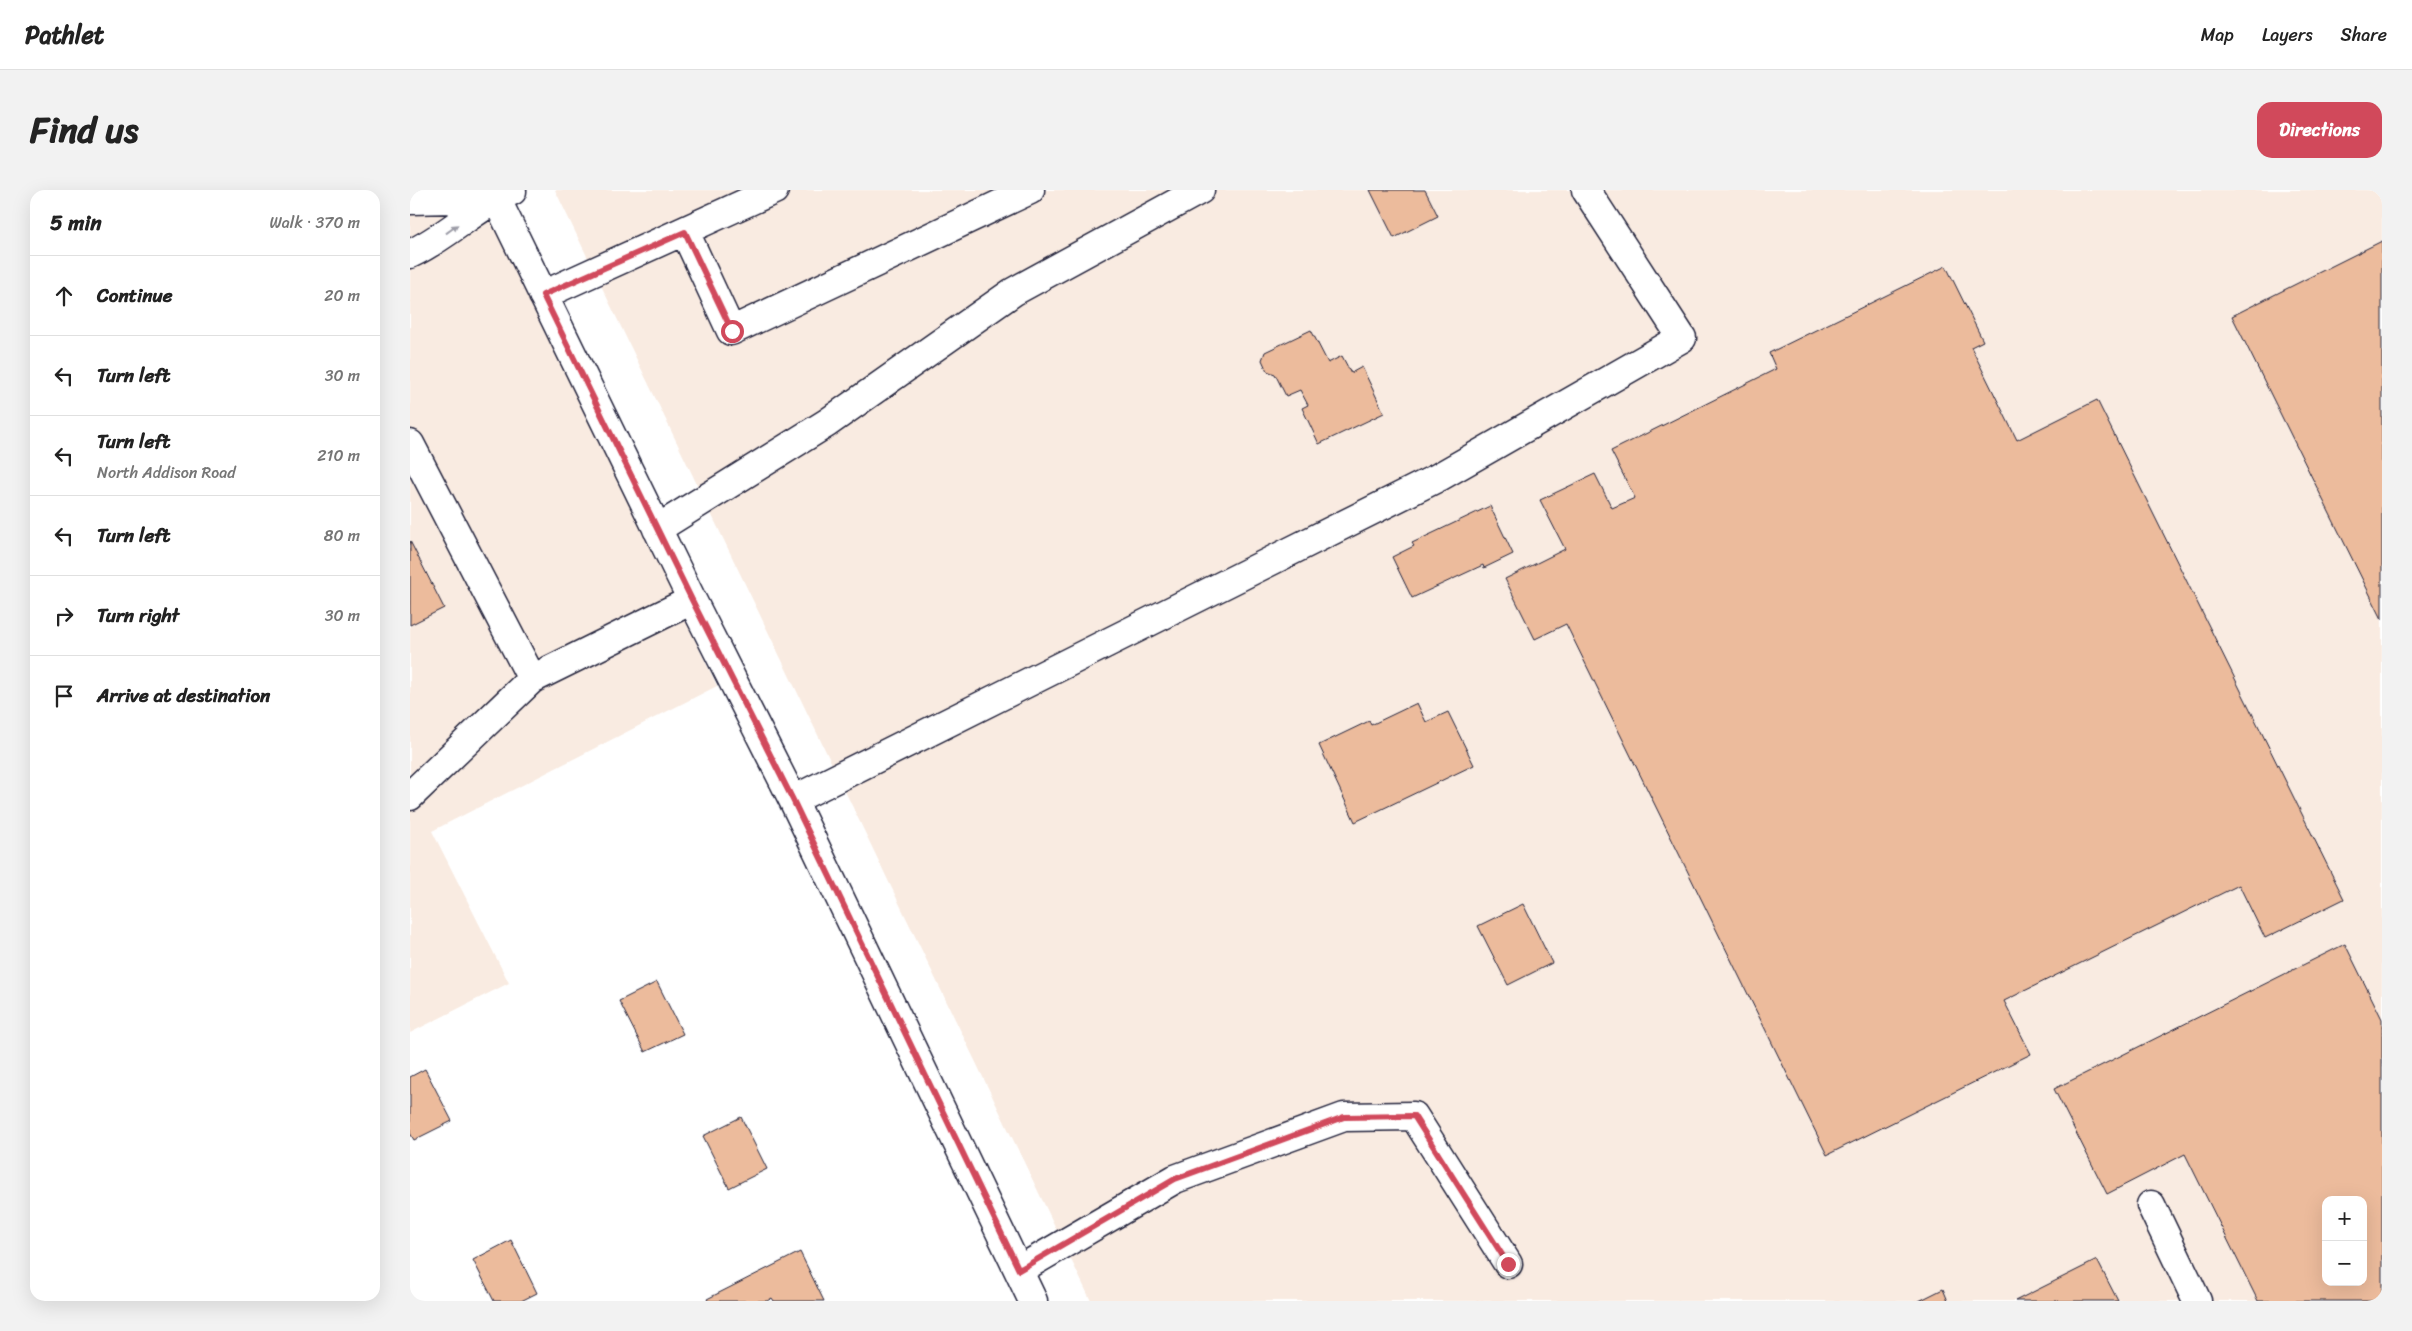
<!DOCTYPE html>
<html lang="en">
<head>
<meta charset="utf-8">
<style>
  :root { --surface:#fff; --page:#f2f2f2; --text:#222; --muted:#767676; --line:#e0e0e0; --accent:#d1495b }
  body { margin:0; font-family:Sriracha,sans-serif; background:var(--page); color:var(--text) }
  .controls { position:absolute; right:15px; bottom:15px; display:grid; overflow:hidden; border-radius:10px; box-shadow:0 5px 20px #0002 }
  .controls button { width:45px; height:45px; display:grid; place-items:center; padding:0; border:0; border-bottom:1px solid var(--line); background:var(--surface); color:var(--text); font:25px sans-serif }
  .stop { position:absolute; width:15px; height:15px; margin:-11px; border:4px solid #d1495b; border-radius:50%; background:#fff }
  .stop.end { background:#d1495b; border-color:#fff; box-shadow:0 1px 5px #0008 }
  .list { margin:0; padding:0; list-style:none }
  h2 { display:flex; justify-content:space-between; align-items:center; height:65px; margin:0; padding:0 20px; font-size:21px }
  h2 small { font-size:16px; font-weight:400; color:var(--muted) }
  .list li { display:grid; grid-template-columns:32px 1fr auto; gap:15px; align-items:center; box-sizing:border-box; height:80px; padding:0 20px; border-top:1px solid var(--line) }
  .list b { display:block; font-size:19px; white-space:nowrap }
  .list p { margin:0; font-size:16px; white-space:nowrap; color:var(--muted) }
  .list em { font-size:16px; font-style:normal; color:var(--muted) }
  .icon { flex:none; width:28px; height:28px; fill:none; stroke:currentColor; stroke-width:2; stroke-linecap:round; stroke-linejoin:round }
  .map { position:relative; flex:none; width:1972px; height:1111px; overflow:hidden; border-radius:15px }
  header { display:flex; align-items:center; gap:30px; box-sizing:border-box; height:70px; padding:0 25px; background:var(--surface); border-bottom:1px solid var(--line) }
  header strong { font-size:24px }
  nav { display:flex; gap:28px; margin-inline-start:auto; font-size:18px }
  .intro { display:flex; align-items:center; justify-content:space-between; box-sizing:border-box; height:120px; padding:0 30px }
  h1 { margin:0; font-size:35px }
  .button { padding:12px 22px; border-radius:15px; background:var(--accent); color:#fff; font-size:18px; font-weight:700 }
  main { display:flex; gap:30px; padding:0 30px }
  aside { flex:1; background:var(--surface); border-radius:15px; box-shadow:0 5px 20px #0002 }
  .map>svg:first-child { display:block }
  .built { fill:#f9ebe1; fill-rule:evenodd }
  .building { fill:#ecbb9c; stroke:#22223b; fill-rule:evenodd }
  .lines { fill:none; stroke-linecap:round; stroke-linejoin:round }
  .minor-casing { stroke:#22223b; stroke-width:31 }
  .minor { stroke:#fff; stroke-width:28 }
  .oneway { fill:#9c9ca7 }
  .route { stroke:#d1495b; stroke-width:6 }
</style>
</head>
<body>
<header>
<strong>Pathlet</strong>
<nav><a>Map</a><a>Layers</a><a>Share</a></nav>
</header>
<div class="intro"><h1>Find us</h1><a class="button">Directions</a></div>
<main>
<aside>
<h2>5 min<small>Walk · 370 m</small></h2>
<ul class="list">
<li><svg class="icon" aria-label="ahead" viewBox="0 0 24 24"><path d="M12 20V5M6 11l6-6 6 6"/></svg><div><b>Continue</b></div><em>20 m</em></li>
<li><svg class="icon" aria-label="left" viewBox="0 0 24 24"><path d="M17 20v-9H6M10 6l-5 5 5 5"/></svg><div><b>Turn left</b></div><em>30 m</em></li>
<li><svg class="icon" aria-label="left" viewBox="0 0 24 24"><path d="M17 20v-9H6M10 6l-5 5 5 5"/></svg><div><b>Turn left</b><p>North Addison Road</p></div><em>210 m</em></li>
<li><svg class="icon" aria-label="left" viewBox="0 0 24 24"><path d="M17 20v-9H6M10 6l-5 5 5 5"/></svg><div><b>Turn left</b></div><em>80 m</em></li>
<li><svg class="icon" aria-label="right" viewBox="0 0 24 24"><path d="M7 20v-9h11M14 6l5 5-5 5"/></svg><div><b>Turn right</b></div><em>30 m</em></li>
<li><svg class="icon" aria-label="arrive" viewBox="0 0 24 24"><path d="M6 21V4h12l-3 4 3 4H6"/></svg><div><b>Arrive at destination</b></div></li>
</ul>
</aside>
<div class="map">
<svg width="1972" height="1111" viewBox="0 0 1972 1111">
  <rect width="100%" height="100%" fill="#fff"/>
  <filter id="ink" filterUnits="userSpaceOnUse"><feTurbulence type="fractalNoise" baseFrequency=".02" numOctaves="2"/><feDisplacementMap in="SourceGraphic" scale="10" xChannelSelector="R" yChannelSelector="G"/><feConvolveMatrix kernelMatrix="1 2 1 2 8 2 1 2 1" color-interpolation-filters="sRGB"/></filter>
  <g filter="url(#ink)">
    <path class="built" d="M 0,0 L 69,0 L 307,496 L 22,641 L 99,793 L 0,843 Z
      M 145,0 L 1972,0 L 1972,1111 L 681,1111 ZM 1916,1010 L 1953,1010 L 1953,1092 L 1916,1092 Z"/>
    <path class="building" d="M 960,0 L 1015,0 L 1028,26 L 984,48 Z
      M 1972,51 L 1972,429 L 1822,126 Z
      M 1536,76 L 1573,151 L 1561,157 L 1607,250 L 1687,210 L 1934,709 L 1855,748 L 1829,695 L 1594,811 L 1621,864 L 1417,965 L 1156,434 L 1125,449 L 1095,389 L 1155,359 L 1130,310 L 1185,284 L 1202,318 L 1225,308 L 1201,261 L 1366,179 L 1359,163 Z
      M 901,140 L 918,173 L 932,166 L 941,183 L 952,177 L 974,223 L 909,254 L 892,218 L 898,215 L 890,200 L 876,206 L 865,184 L 857,181 L 852,170 L 855,162 Z
      M 1080,316 L 1103,364 L 1074,378 L 1073,375 L 1002,408 L 982,367 L 1004,356 L 1002,353 Z
      M 0,351 L 34,418 L 0,435 Z
      M 1007,513 L 1016,532 L 1038,522 L 1064,575 L 945,632 L 909,555 L 959,531 L 961,535 Z
      M 1113,714 L 1142,773 L 1098,795 L 1068,736 Z
      M 1935,754 L 1972,829 L 1972,1111 L 1848,1111 L 1775,964 L 1697,1004 L 1644,899 ZM 1916,1010 L 1953,1010 L 1953,1092 L 1916,1092 Z
      M 247,792 L 273,844 L 235,862 L 209,811 Z
      M 15,879 L 42,931 L 4,950 L 0,943 L 0,887 Z
      M 331,927 L 357,979 L 319,998 L 293,946 Z
      M 101,1050 L 127,1103 L 111,1111 L 84,1111 L 63,1070 Z
      M 390,1062 L 414,1111 L 364,1111 L 362,1108 L 357,1111 L 298,1111 L 297,1109 Z
      M 1687,1070 L 1708,1111 L 1605,1111 Z
      M 1533,1099 L 1538,1111 L 1509,1111 Z"/>
    <g class="lines">
      <g class="minor-casing">
        <path id="minor" d="M 84,0 L 86,8 L 282,410 L 383,610 L 623,1111
          M 0,10 L 86,8
          M 275,42 L 321,141 L 620,0
          M 0,64 C 37,47 65,17 102,1
          M 133,105 L 364,0
          M 0,254 L 122,489 L 282,410
          M 247,339 L 417,233 L 603,102 L 790,0
          M 0,606 L 122,489
          M 383,610 L 1029,287 L 1272,148 L 1176,0
          M 1741,1015 L 1787,1111
          M 609,1080 L 765,989 L 934,927 L 1004,926 L 1098,1074"/>
      </g>
      <use href="#minor" class="minor"/>
    </g>
    <defs><path id="oneway-solid" d="M-6-.8H1V-3.2L6.5 0L1 3.2V.8H-6Z" transform="scale(1.25)"/></defs>
    <use class="oneway" href="#oneway-solid" transform="translate(42 39) rotate(-36)"/>
  </g>
  <g class="lines" filter="url(#ink)">
    <path class="route" d="M 322,141 L 275,42 L 133,105 L 282,410 L 383,610 L 609,1080 L 765,989 L 934,927 L 1004,926 L 1098,1074"/>
  </g>
</svg>
<div class="controls">
<button>+</button>
<button>−</button>
</div>
<div class="stop" style="left:322px;top:141px"></div>
<div class="stop end" style="left:1098px;top:1074px"></div>
</div>
</main>
</body>
</html>
